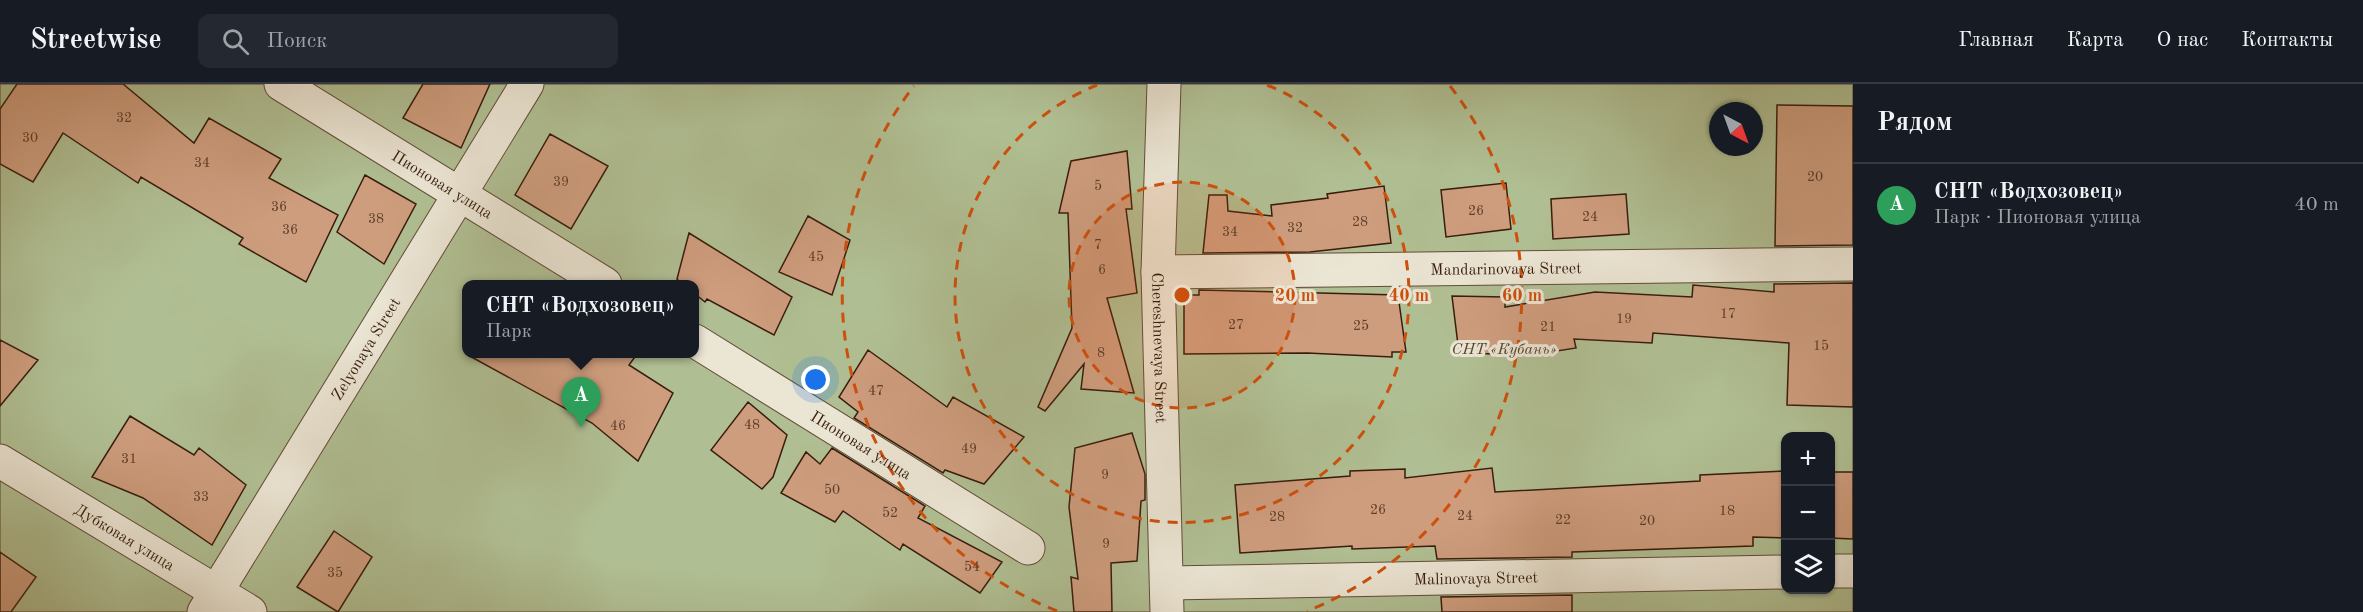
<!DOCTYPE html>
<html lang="ru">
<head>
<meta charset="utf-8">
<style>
  :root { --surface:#171b24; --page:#242831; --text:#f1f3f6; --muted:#9ea1a6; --line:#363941; --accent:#2563eb }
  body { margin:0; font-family:"Old Standard TT",serif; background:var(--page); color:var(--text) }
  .controls { position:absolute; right:18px; bottom:18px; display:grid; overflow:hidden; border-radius:12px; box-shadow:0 2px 4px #0004 }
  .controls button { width:54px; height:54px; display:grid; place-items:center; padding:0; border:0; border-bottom:2px solid var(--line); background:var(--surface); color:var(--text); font:30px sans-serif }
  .compass { position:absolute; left:1709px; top:18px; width:54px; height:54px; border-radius:50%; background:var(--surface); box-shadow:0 2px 4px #0004; rotate:139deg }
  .you { position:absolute; left:816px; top:296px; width:21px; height:21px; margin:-15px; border:4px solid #fff; border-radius:50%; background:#1a73e8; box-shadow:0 0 0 9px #1a73e833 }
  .badge { display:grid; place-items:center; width:39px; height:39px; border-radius:50%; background:var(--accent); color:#fff; font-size:20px; font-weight:700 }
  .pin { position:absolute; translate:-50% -50px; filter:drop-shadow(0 2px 3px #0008) }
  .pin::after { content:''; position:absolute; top:32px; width:21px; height:18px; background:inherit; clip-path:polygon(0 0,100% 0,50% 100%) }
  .popup { position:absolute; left:462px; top:196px; width:237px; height:78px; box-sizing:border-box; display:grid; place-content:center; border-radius:12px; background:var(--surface); filter:drop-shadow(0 2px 4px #0005); font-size:20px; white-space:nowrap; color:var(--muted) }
  .popup b { font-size:22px; color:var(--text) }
  .popup::after { content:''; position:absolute; left:50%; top:100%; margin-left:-12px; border:12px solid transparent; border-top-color:var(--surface) }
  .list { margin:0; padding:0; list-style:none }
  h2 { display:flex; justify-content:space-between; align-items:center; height:78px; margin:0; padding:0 24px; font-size:26px }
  h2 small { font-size:20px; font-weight:400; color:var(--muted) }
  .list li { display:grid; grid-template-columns:39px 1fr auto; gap:18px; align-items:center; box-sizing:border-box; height:84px; padding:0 24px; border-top:2px solid var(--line) }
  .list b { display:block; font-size:22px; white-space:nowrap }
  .list p { margin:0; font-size:20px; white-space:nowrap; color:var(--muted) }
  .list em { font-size:20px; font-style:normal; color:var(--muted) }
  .icon { flex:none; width:33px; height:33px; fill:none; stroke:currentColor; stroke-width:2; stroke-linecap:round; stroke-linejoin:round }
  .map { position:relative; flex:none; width:1853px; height:528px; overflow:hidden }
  header { display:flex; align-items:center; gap:36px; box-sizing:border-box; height:84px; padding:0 30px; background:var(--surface); border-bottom:2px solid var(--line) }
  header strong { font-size:28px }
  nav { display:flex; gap:33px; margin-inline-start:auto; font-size:21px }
  .search { width:420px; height:54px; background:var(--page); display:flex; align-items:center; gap:15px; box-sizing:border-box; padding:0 21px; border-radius:12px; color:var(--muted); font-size:22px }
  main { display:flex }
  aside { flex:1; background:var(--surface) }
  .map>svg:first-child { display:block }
  .green { fill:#b0bf93; stroke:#746e50; stroke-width:1.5; fill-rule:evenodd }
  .building { fill:#ce9d7e; stroke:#391d0c; stroke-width:1.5 }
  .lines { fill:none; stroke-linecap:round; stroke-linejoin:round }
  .minor-casing { stroke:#634c38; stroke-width:35 }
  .minor { stroke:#ebe5d4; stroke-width:33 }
  .ring { fill:none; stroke:#ce500c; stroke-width:3; stroke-dasharray:10 8 }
  .labels { text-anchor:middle; stroke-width:6; stroke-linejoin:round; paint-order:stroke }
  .number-label { font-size:14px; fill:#5e3d28 }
  .street-label { font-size:16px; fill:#391d0c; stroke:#ebe5d4 }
  .park-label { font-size:16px; font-style:italic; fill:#57462e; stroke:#ebe5d4 }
  .centre { fill:#ce500c; stroke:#ebe5d4; stroke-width:3 }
  .ring-label { font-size:18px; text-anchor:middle; font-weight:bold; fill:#ce500c; stroke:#ebe5d4; stroke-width:6; stroke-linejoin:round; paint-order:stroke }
</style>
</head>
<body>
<header>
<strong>Streetwise</strong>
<div class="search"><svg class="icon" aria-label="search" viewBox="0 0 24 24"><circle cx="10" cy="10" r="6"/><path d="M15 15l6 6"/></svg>Поиск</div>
<nav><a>Главная</a><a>Карта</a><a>О нас</a><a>Контакты</a></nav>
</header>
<main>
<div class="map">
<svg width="1853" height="528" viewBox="0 0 1853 528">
  <rect width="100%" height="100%" fill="#e0d7bd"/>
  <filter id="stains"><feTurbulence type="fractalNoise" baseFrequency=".00333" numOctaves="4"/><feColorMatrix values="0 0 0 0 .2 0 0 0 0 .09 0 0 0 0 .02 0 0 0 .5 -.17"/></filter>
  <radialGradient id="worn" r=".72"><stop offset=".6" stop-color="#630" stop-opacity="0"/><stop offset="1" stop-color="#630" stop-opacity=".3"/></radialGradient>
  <path class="green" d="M 0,0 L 1853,0 L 1853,528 L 0,528 ZM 1718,27 L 1754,27 L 1754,63 L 1718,63 ZM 467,200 L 695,200 L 695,270 L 467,270 ZM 1786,352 L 1830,352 L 1830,506 L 1786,506 Z"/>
  <path class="building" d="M 17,0 L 123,0 L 194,59 L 209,34 L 281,75 L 269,94 L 338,131 L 306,198 L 239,160 L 243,154 L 141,93 L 138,99 L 63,49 L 33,98 L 0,80 L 0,25 Z
    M 423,0 L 490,0 L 461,64 L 403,34 Z
    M 1777,21 L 1853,22 L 1853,161 L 1775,162 Z
    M 550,50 L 608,82 L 571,145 L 515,111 Z
    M 1127,67 L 1132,125 L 1126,125 L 1137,209 L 1107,214 L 1134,309 L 1081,305 L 1084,280 L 1045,327 L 1038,323 L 1072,244 L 1068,129 L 1059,129 L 1071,77 Z
    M 365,91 L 416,120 L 384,180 L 337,148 Z
    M 1506,99 L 1511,145 L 1446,153 L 1441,106 Z
    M 1384,102 L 1391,159 L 1310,168 L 1203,169 L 1209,111 L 1227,111 L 1228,127 L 1272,132 L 1271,121 L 1328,114 L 1327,110 Z
    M 1626,110 L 1629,150 L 1553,155 L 1551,115 Z
    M 808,132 L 850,156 L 832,211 L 779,188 Z
    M 689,149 L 792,213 L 774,251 L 707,215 L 705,218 L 695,210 L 695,201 L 683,201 L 677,195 Z
    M 1853,199 L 1853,323 L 1787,321 L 1789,259 L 1653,249 L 1652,259 L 1574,255 L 1576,264 L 1532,271 L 1459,269 L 1452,212 L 1505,213 L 1505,223 L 1595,208 L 1692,213 L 1693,201 L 1774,208 L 1774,200 Z
    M 1199,206 L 1398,211 L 1406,268 L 1392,268 L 1392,273 L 1307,269 L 1184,270 L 1184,211 L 1199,211 Z
    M 0,256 L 38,276 L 0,322 Z
    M 868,266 L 947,323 L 953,313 L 1024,353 L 984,400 L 945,386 L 943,389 L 854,334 L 858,328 L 839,313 Z
    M 466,270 L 637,270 L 629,281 L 673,309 L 638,377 L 592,339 Z
    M 748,318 L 787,351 L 773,393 L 762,405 L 711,366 Z
    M 130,332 L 194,371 L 199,364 L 246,401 L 212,461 L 143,414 L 92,393 Z
    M 1132,349 L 1145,390 L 1145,416 L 1141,417 L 1137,477 L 1111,479 L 1112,528 L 1074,528 L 1071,493 L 1078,495 L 1069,423 L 1075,364 Z
    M 832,364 L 925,422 L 918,434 L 1002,478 L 980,509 L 903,460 L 900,466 L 843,427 L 835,438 L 781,409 L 806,368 L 820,380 Z
    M 1492,384 L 1495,408 L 1700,397 L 1700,391 L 1785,387 L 1785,454 L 1753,453 L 1753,462 L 1572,468 L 1572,473 L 1437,475 L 1435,462 L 1352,465 L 1352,462 L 1240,469 L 1235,401 L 1350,392 L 1350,387 L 1405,385 L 1405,394 Z
    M 1830,388 L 1853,388 L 1853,455 L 1830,454 Z
    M 334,447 L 372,473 L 338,528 L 297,503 Z
    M 0,468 L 36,493 L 11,528 L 0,528 Z
    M 1572,511 L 1572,528 L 1442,528 L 1441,513 Z"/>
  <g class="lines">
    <g class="minor-casing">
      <g id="minor">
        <path id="s1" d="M 281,0 L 605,200"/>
        <path id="s2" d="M 1164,0 L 1158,188 L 1167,528"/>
        <path id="s3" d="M 1158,188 L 1853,180"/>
        <path id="s4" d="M 695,257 L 1028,464"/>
        <path id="s5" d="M 0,377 L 250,528"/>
        <path d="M 1830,487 L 1853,487"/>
        <path id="s6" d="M 1167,499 L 1786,488"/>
        <path id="s7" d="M 204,528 L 527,0"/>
      </g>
    </g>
    <use href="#minor" class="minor"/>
  </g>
  <circle cx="1182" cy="211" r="113" fill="#ce500c" fill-opacity=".12"/>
  <g class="ring">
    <circle cx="1182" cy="211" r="113"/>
    <path d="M1267 1A227 227 0 1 1 1097 1"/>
    <path d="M1057 527A340 340 0 0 1 914 2M1450 2A340 340 0 0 1 1307 527"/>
  </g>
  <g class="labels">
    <g class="number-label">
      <text x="124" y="38">32</text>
      <text x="30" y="58">30</text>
      <text x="202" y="83">34</text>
      <text x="1815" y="97">20</text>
      <text x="561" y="102">39</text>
      <text x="1098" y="106">5</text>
      <text x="279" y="127">36</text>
      <text x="1476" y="131">26</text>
      <text x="1590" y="137">24</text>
      <text x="376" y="139">38</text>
      <text x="1360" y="142">28</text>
      <text x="1295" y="148">32</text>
      <text x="290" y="150">36</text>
      <text x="1230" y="152">34</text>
      <text x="1098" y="165">7</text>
      <text x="816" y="177">45</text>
      <text x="1102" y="190">6</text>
      <text x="1728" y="234">17</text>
      <text x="1624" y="239">19</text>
      <text x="1236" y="245">27</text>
      <text x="1361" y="246">25</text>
      <text x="1548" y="247">21</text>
      <text x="1821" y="266">15</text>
      <text x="1101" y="273">8</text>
      <text x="876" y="311">47</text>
      <text x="752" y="345">48</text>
      <text x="618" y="346">46</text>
      <text x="969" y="369">49</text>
      <text x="129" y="379">31</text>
      <text x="1105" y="395">9</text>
      <text x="832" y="410">50</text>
      <text x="201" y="417">33</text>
      <text x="1378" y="430">26</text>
      <text x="1727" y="431">18</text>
      <text x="890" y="433">52</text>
      <text x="1465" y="436">24</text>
      <text x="1277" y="437">28</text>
      <text x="1563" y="440">22</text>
      <text x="1647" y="441">20</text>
      <text x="1106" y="464">9</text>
      <text x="972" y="487">54</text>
      <text x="335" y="493">35</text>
    </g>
    <g class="street-label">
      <text dy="6" stroke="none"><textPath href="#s1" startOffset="190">Пионовая улица</textPath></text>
      <text dy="6" stroke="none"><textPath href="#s3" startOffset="348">Mandarinovaya Street</textPath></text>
      <text dy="6" stroke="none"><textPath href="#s2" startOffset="264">Chereshnevaya Street</textPath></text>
      <text dy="6" stroke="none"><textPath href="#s7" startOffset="309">Zelyonaya Street</textPath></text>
      <text dy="6" stroke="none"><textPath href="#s4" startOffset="196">Пионовая улица</textPath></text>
      <text dy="6" stroke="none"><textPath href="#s5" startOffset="146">Дубковая улица</textPath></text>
      <text dy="6" stroke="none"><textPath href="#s6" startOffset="309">Malinovaya Street</textPath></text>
    </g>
    <g class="park-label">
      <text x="1504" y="270">СНТ «Кубань»</text>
    </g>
  </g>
  <circle cx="1182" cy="211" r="9" class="centre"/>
  <g class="ring-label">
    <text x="1295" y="217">20 m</text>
    <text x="1409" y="217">40 m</text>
    <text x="1522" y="217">60 m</text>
  </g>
  <rect width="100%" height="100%" filter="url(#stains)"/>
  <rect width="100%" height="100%" fill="url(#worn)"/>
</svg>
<div class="controls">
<button>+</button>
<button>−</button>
<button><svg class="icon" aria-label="layers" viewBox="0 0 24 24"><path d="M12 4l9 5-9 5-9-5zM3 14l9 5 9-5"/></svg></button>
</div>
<svg class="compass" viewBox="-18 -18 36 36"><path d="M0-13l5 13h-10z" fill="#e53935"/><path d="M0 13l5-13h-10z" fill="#9ea1a6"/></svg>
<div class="you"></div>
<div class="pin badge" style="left:581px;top:343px;background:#2e9e5b">A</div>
<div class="popup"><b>СНТ «Водхозовец»</b>Парк</div>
</div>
<aside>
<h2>Рядом<small></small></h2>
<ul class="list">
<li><span class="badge" style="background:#2e9e5b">A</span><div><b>СНТ «Водхозовец»</b><p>Парк · Пионовая улица</p></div><em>40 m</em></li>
</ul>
</aside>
</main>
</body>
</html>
